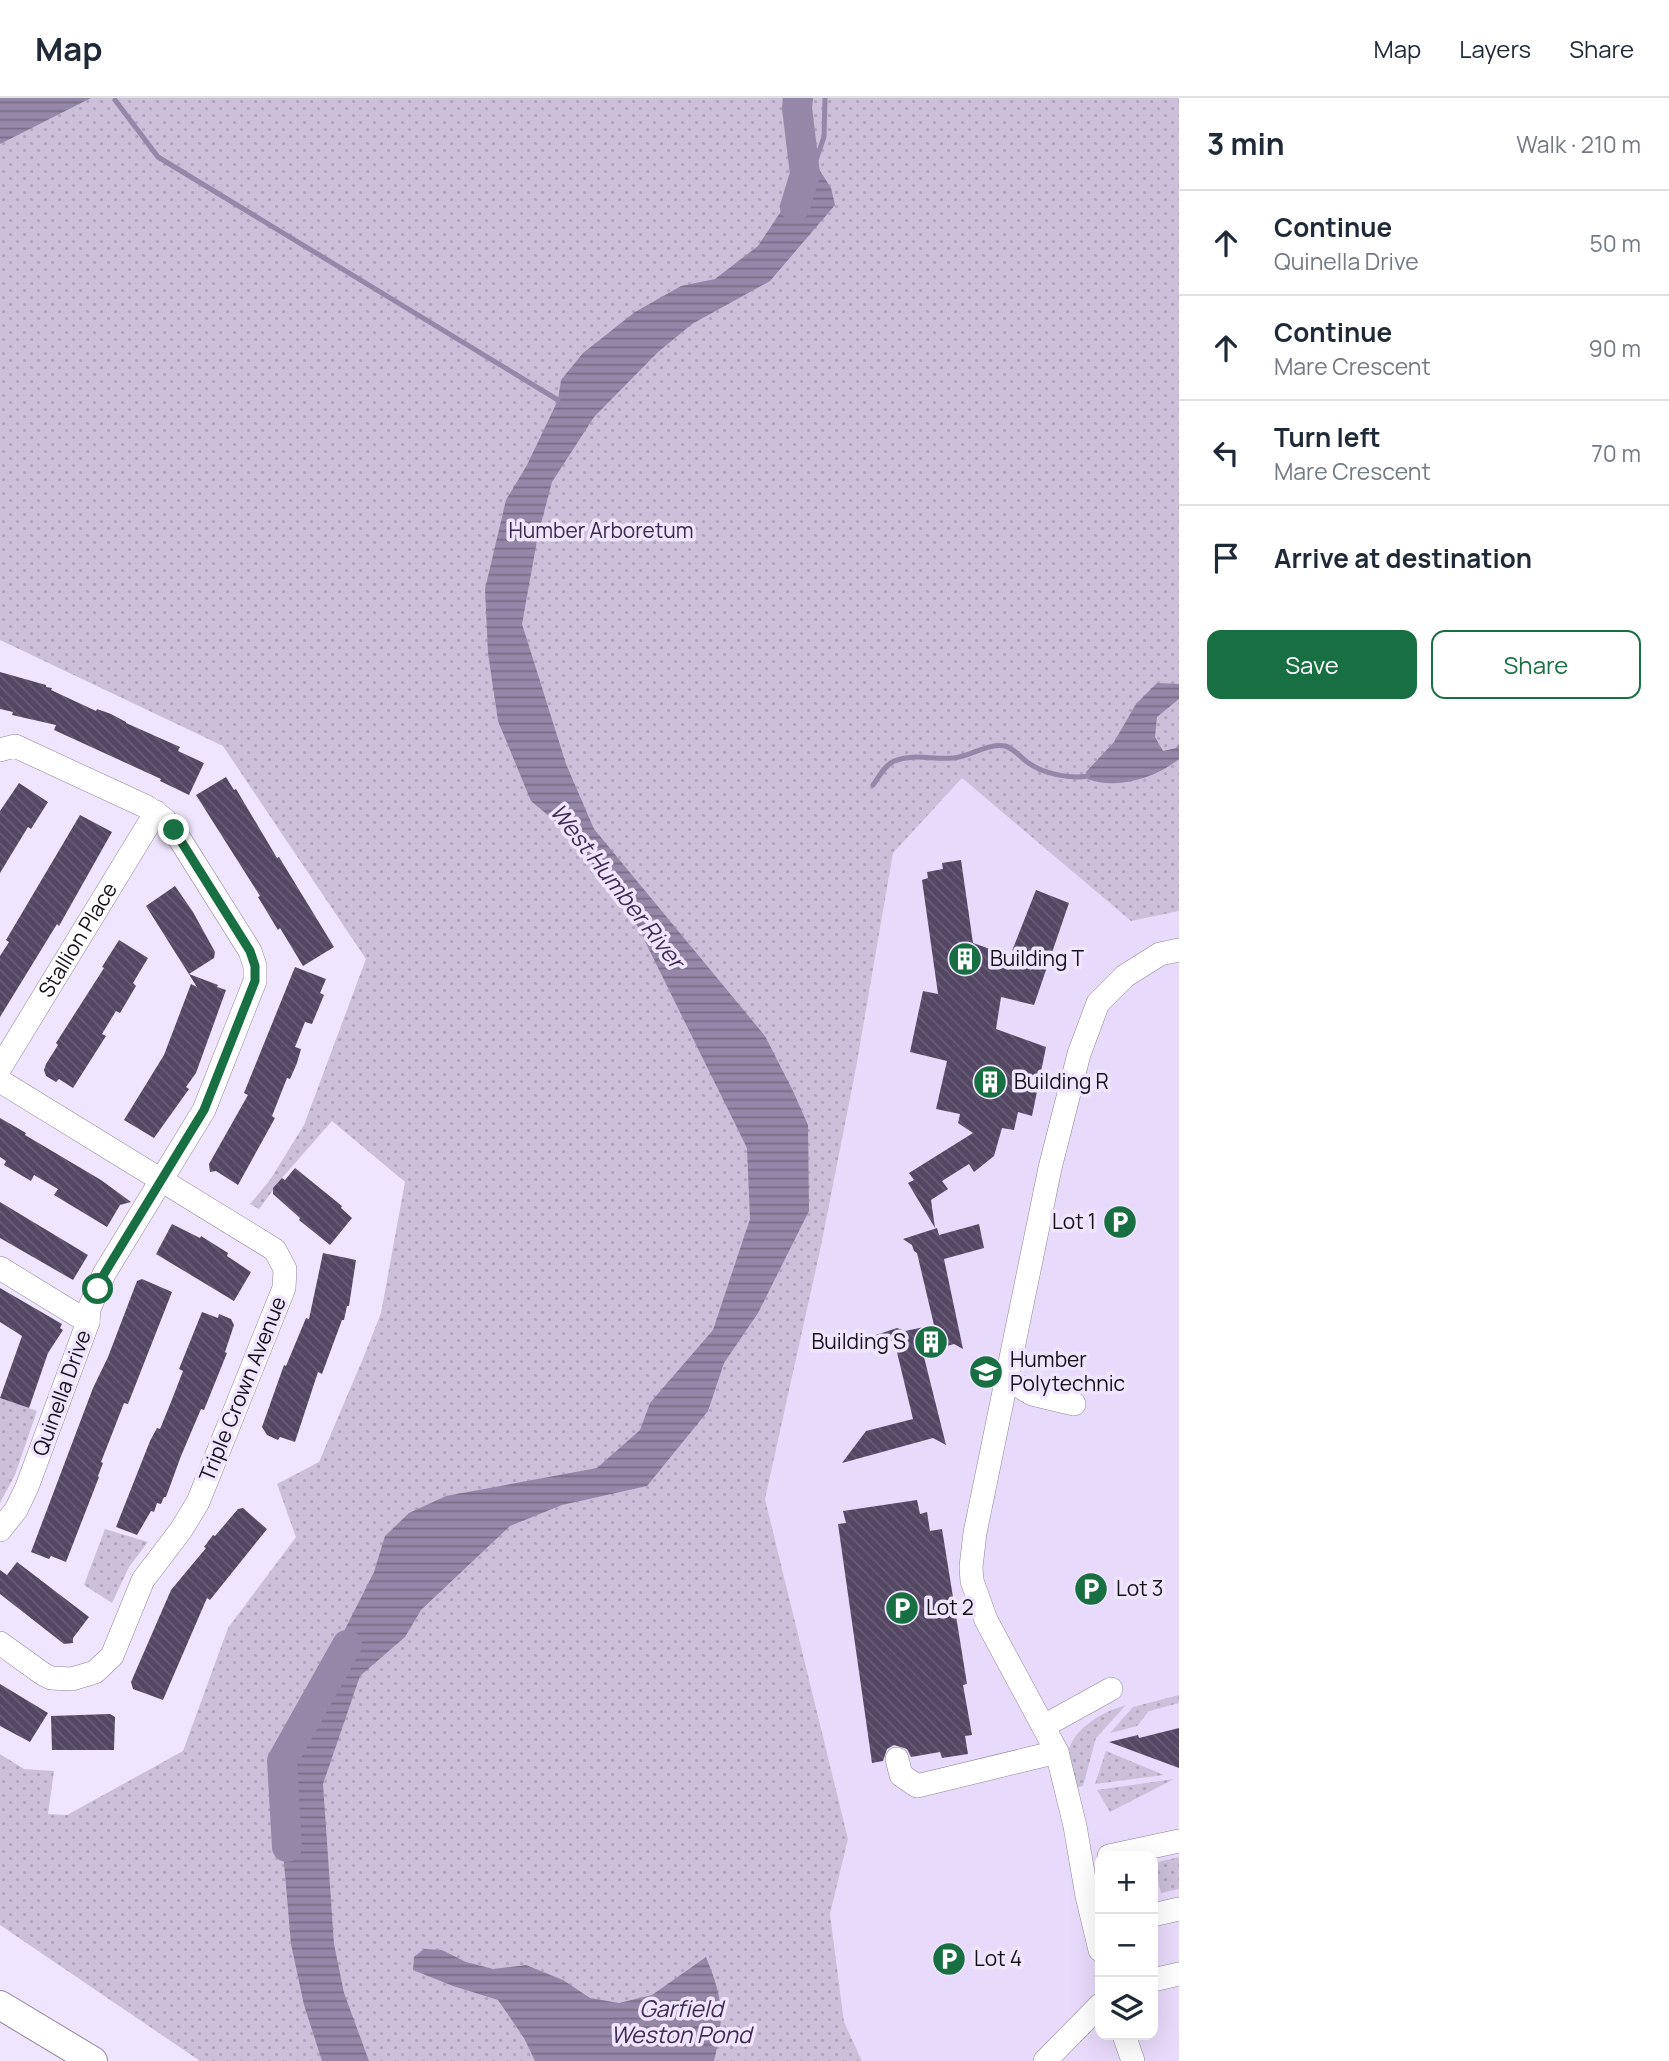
<!DOCTYPE html>
<html lang="en">
<head>
<meta charset="utf-8">
<style>
  :root { --surface:#fff; --page:#f2f2f3; --text:#1f2937; --muted:#747a83; --line:#e0e1e3; --accent:#186f42 }
  body { margin:0; font-family:Manrope,sans-serif; background:var(--page); color:var(--text) }
  .controls { position:absolute; right:21px; bottom:21px; display:grid; overflow:hidden; border-radius:14px; box-shadow:0 7px 28px #0002 }
  .controls button { width:63px; height:63px; display:grid; place-items:center; padding:0; border:0; border-bottom:2px solid var(--line); background:var(--surface); color:var(--text); font:35px sans-serif }
  .stop { position:absolute; width:21px; height:21px; margin:-16px; border:5px solid #186f42; border-radius:50%; background:#fff }
  .stop.end { background:#186f42; border-color:#fff; box-shadow:0 2px 7px #0008 }
  .list { margin:0; padding:0; list-style:none }
  h2 { display:flex; justify-content:space-between; align-items:center; height:91px; margin:0; padding:0 28px; font-size:30px }
  h2 small { font-size:23px; font-weight:400; color:var(--muted) }
  .list li { display:grid; grid-template-columns:46px 1fr auto; gap:21px; align-items:center; box-sizing:border-box; height:105px; padding:0 28px; border-top:2px solid var(--line) }
  .list b { display:block; font-size:26px; white-space:nowrap }
  .list p { margin:0; font-size:23px; white-space:nowrap; color:var(--muted) }
  .list em { font-size:23px; font-style:normal; color:var(--muted) }
  .actions { display:flex; gap:14px; padding:21px 28px }
  .actions a { flex:1; padding:16px 0; border:2px solid var(--accent); border-radius:14px; text-align:center; font-size:24px; color:var(--accent) }
  .actions .main { background:var(--accent); color:#fff }
  .icon { flex:none; width:38px; height:38px; fill:none; stroke:currentColor; stroke-width:2; stroke-linecap:round; stroke-linejoin:round }
  .map { position:relative; flex:none; width:1179px; height:1963px; overflow:hidden }
  header { display:flex; align-items:center; gap:42px; box-sizing:border-box; height:98px; padding:0 35px; background:var(--surface); border-bottom:2px solid var(--line) }
  header strong { font-size:33px }
  nav { display:flex; gap:38px; margin-inline-start:auto; font-size:24px }
  main { display:flex }
  aside { flex:1; background:var(--surface) }
  .map>svg:first-child { display:block }
  .built { fill:#e8dafa; fill-rule:evenodd }
  .park { fill:url(#park-dots) }
  .water { fill:url(#water-rules) }
  .lines { fill:none; stroke-linecap:round; stroke-linejoin:round }
  .stream { stroke:#9587a7; stroke-width:5 }
  .river { stroke:#9587a7; stroke-width:30 }
  .building { fill:url(#building-back-hatch) }
  .minor-casing { stroke:#8e849b; stroke-width:24 }
  .major-casing { stroke:#8e849b; stroke-width:30 }
  .minor { stroke:#fff; stroke-width:23 }
  .major { stroke:#fff; stroke-width:28 }
  .route { stroke:#186f42; stroke-width:9 }
  .labels { text-anchor:middle; stroke-width:7; stroke-linejoin:round; paint-order:stroke }
  .park-label { font-size:21px; fill:#3d2753; stroke:#f0e5fe }
  .street-label { font-size:21px; fill:#141018; stroke:#f0e5fe }
  .poi-label { font-size:21px; fill:#141018; stroke:#f0e5fe; text-anchor:start }
  .water-label { font-size:23px; font-style:italic; fill:#412b57; stroke:#f0e5fe }
</style>
</head>
<body>
<header>
<strong>Map</strong>
<nav><a>Map</a><a>Layers</a><a>Share</a></nav>
</header>
<main>
<div class="map">
<svg width="1179" height="1963" viewBox="0 0 1179 1963">
  <defs>
    <pattern id="park-dots" width="8" height="8" patternUnits="userSpaceOnUse" patternTransform="scale(1.75)"><rect width="8" height="8" fill="#cbbfda"/><path d="M2 2h.1M6 6h.1" fill="none" stroke="#ada3ba" stroke-width="1.8" stroke-linecap="round"/></pattern>
    <pattern id="water-rules" width="6" height="5" patternUnits="userSpaceOnUse" patternTransform="scale(1.75)"><rect width="6" height="5" fill="#9587a7"/><path d="M0 2.5h6" fill="none" stroke="#786d87"/></pattern>
    <pattern id="building-back-hatch" width="6" height="6" patternUnits="userSpaceOnUse" patternTransform="scale(1.75)"><rect width="6" height="6" fill="#534763"/><path d="M-1 5l2 2M0 0l6 6M5-1l2 2" fill="none" stroke="#675d74"/></pattern>
  </defs>
  <rect width="100%" height="100%" fill="#f0e5fe"/>
  <path class="built" d="M 962,680 L 1131,823 L 1179,813 L 1179,1963 L 862,1963 L 844,1924 L 830,1816 L 848,1741 L 765,1401 L 821,1148 L 856,970 L 893,755 ZM 1100,1758 L 1153,1758 L 1153,1937 L 1100,1937 Z"/>
  <path class="park" d="M 0,0 L 1179,0 L 1179,813 L 1131,823 L 962,680 L 893,755 L 856,970 L 821,1148 L 765,1401 L 848,1741 L 830,1816 L 844,1924 L 862,1963 L 200,1963 L 0,1827 L 0,1656 L 24,1671 L 54,1673 L 48,1716 L 67,1717 L 183,1653 L 228,1530 L 296,1439 L 277,1386 L 319,1364 L 364,1258 L 381,1215 L 405,1084 L 332,1023 L 282,1080 L 259,1111 L 250,1106 L 270,1082 L 304,1027 L 366,861 L 223,648 L 0,542 Z
    M 0,1300 L 37,1313 L 15,1377 L 0,1405 Z
    M 105,1431 L 148,1444 L 129,1469 L 112,1505 L 84,1487 Z
    M 1179,1597 L 1179,1605 L 1149,1613 L 1137,1628 L 1110,1635 L 1133,1609 Z
    M 1126,1607 L 1096,1640 L 1083,1688 L 1073,1690 C 1071,1681 1067,1671 1067,1662 C 1068,1632 1102,1614 1126,1607 Z
    M 1106,1653 L 1164,1677 L 1095,1686 Z
    M 1174,1681 L 1110,1714 L 1097,1692 Z
    M 1179,1759 L 1179,1791 L 1161,1795 L 1154,1765 Z"/>
  <path class="water" d="M 0,0 L 91,0 L 0,46 Z
    M 815,65 L 831,90 L 835,107 L 770,183 L 692,226 L 658,254 L 594,319 L 552,384 L 538,437 L 522,526 L 566,666 L 594,731 L 765,938 L 793,993 L 808,1027 L 809,1113 L 758,1215 L 724,1265 L 708,1313 L 647,1388 L 562,1407 L 510,1428 L 421,1512 L 405,1539 L 360,1578 L 323,1686 L 334,1846 L 344,1895 L 369,1963 L 322,1963 L 304,1907 L 291,1846 L 281,1730 L 304,1617 L 326,1582 L 335,1551 L 374,1474 L 385,1438 L 409,1415 L 446,1398 L 597,1370 L 640,1332 L 650,1305 L 713,1232 L 750,1121 L 747,1050 L 634,821 L 569,735 L 531,703 L 498,623 L 488,555 L 485,491 L 506,402 L 527,367 L 558,302 L 561,282 L 583,255 L 635,214 L 681,188 L 715,181 L 758,148 L 793,95 L 803,72 Z
    M 1157,585 L 1179,586 L 1179,601 L 1157,619 L 1155,639 L 1163,653 L 1176,650 L 1179,646 L 1179,661 C 1156,680 1116,692 1088,681 L 1086,674 L 1114,644 L 1136,606 Z
    M 424,1851 L 442,1852 L 466,1864 L 493,1871 L 526,1867 L 563,1882 L 590,1900 L 619,1905 L 652,1897 L 706,1859 C 723,1901 725,1918 714,1963 L 535,1963 L 524,1940 L 498,1902 L 453,1888 L 413,1872 L 414,1859 Z"/>
  <g class="lines">
    <path class="stream" d="M 115,2 L 158,59 L 558,302
      M 815,65 L 824,39 L 825,0
      M 873,687 C 879,679 884,668 894,663 C 914,655 933,662 953,660 C 970,659 987,645 1005,648 C 1015,651 1019,658 1027,664 C 1043,676 1070,681 1088,678"/>
    <path class="river" d="M 795,109 L 805,76 L 797,10 L 798,0
      M 287,1749 L 282,1663 L 347,1547"/>
  </g>
  <path class="building" d="M 0,574 L 46,587 L 46,589 L 52,590 L 51,592 L 96,613 L 97,611 L 111,616 L 126,624 L 126,625 L 180,649 L 178,653 L 204,665 L 189,697 L 160,683 L 161,681 L 54,632 L 56,627 L 12,617 L 13,614 L 0,611 Z
    M 226,679 L 234,692 L 236,691 L 277,760 L 279,759 L 334,849 L 303,868 L 280,830 L 278,832 L 258,799 L 260,798 L 196,697 Z
    M 19,685 L 48,704 L 31,731 L 28,729 L 0,775 L 0,713 Z
    M 80,717 L 112,734 L 59,828 L 57,826 L 0,919 L 0,858 L 9,844 L 6,842 Z
    M 961,762 L 973,845 L 1010,858 L 1036,792 L 1069,805 L 1034,907 L 1001,899 L 996,931 L 1046,949 L 1032,1018 L 1018,1014 L 1014,1032 L 1002,1030 L 994,1058 L 974,1074 L 969,1066 L 942,1083 L 948,1091 L 931,1102 L 935,1130 L 908,1085 L 914,1082 L 909,1075 L 973,1035 L 958,1025 L 960,1016 L 936,1011 L 947,963 L 910,954 L 923,893 L 938,896 L 922,782 L 928,780 L 927,774 L 943,771 L 942,765 Z
    M 175,788 L 193,814 L 215,854 L 214,860 L 189,876 L 218,887 L 217,889 L 226,892 L 196,975 L 186,989 L 189,991 L 154,1040 L 124,1022 L 164,957 L 191,886 L 197,889 L 146,808 Z
    M 119,842 L 148,860 L 133,885 L 136,888 L 120,915 L 116,913 L 102,936 L 106,938 L 73,990 L 59,981 L 56,984 L 46,978 L 44,972 L 46,966 L 58,947 L 56,945 L 104,870 L 102,869 Z
    M 295,869 L 326,881 L 320,895 L 324,897 L 312,926 L 305,924 L 295,949 L 301,951 L 297,965 L 290,981 L 287,980 L 272,1018 L 275,1020 L 238,1087 L 216,1073 L 210,1074 L 209,1066 L 248,997 L 244,995 Z
    M 0,1020 L 26,1035 L 25,1037 L 101,1082 L 131,1104 L 120,1107 L 107,1129 L 54,1097 L 58,1091 L 34,1077 L 31,1083 L 4,1067 L 6,1063 L 0,1059 Z
    M 295,1070 L 342,1108 L 341,1110 L 352,1120 L 330,1147 L 299,1122 L 300,1120 L 273,1096 L 273,1090 L 282,1080 L 285,1082 Z
    M 0,1104 L 88,1157 L 73,1182 L 0,1140 Z
    M 172,1126 L 200,1140 L 201,1138 L 228,1155 L 227,1158 L 251,1174 L 234,1203 L 156,1156 Z
    M 979,1126 L 984,1150 L 944,1161 L 963,1251 L 954,1246 L 923,1255 L 946,1347 L 933,1340 L 842,1365 L 866,1333 L 913,1321 L 896,1250 L 891,1242 L 876,1237 L 897,1230 L 905,1233 L 934,1227 L 917,1155 L 914,1153 L 912,1147 L 903,1141 L 937,1130 L 939,1137 Z
    M 323,1155 L 356,1162 L 349,1208 L 347,1208 L 344,1222 L 342,1222 L 322,1276 L 318,1274 L 295,1344 L 280,1339 L 278,1342 L 267,1337 L 262,1329 L 284,1267 L 286,1268 L 306,1220 L 309,1221 Z
    M 142,1181 L 172,1194 L 128,1306 L 124,1305 L 112,1336 L 101,1364 L 103,1365 L 98,1378 L 99,1379 L 66,1464 L 51,1458 L 49,1461 L 31,1454 L 93,1290 L 108,1259 L 137,1183 Z
    M 0,1190 L 62,1226 L 60,1230 L 63,1232 L 48,1255 L 29,1310 L 0,1300 L 22,1238 L 0,1224 Z
    M 202,1214 L 218,1220 L 219,1216 L 231,1221 L 234,1227 L 225,1254 L 227,1255 L 204,1312 L 201,1311 L 181,1358 L 166,1399 L 164,1399 L 161,1406 L 157,1405 L 154,1414 L 151,1413 L 137,1437 L 116,1429 L 150,1343 L 157,1330 L 160,1331 L 171,1304 L 183,1273 L 179,1271 Z
    M 917,1402 L 920,1416 L 927,1414 L 930,1433 L 942,1431 L 967,1586 L 963,1587 L 972,1637 L 965,1638 L 968,1656 L 942,1660 L 940,1654 L 911,1659 L 907,1651 L 894,1647 L 887,1651 L 883,1663 L 872,1665 L 838,1426 L 846,1425 L 843,1413 Z
    M 243,1410 L 267,1431 L 210,1502 L 207,1500 L 163,1602 L 133,1591 L 131,1584 L 171,1492 L 206,1450 L 204,1449 L 213,1437 L 215,1438 L 238,1411 Z
    M 17,1464 L 89,1519 L 73,1540 L 73,1545 L 64,1546 L 0,1496 L 0,1472 L 7,1477 Z
    M 0,1586 L 48,1615 L 30,1644 L 0,1628 Z
    M 110,1616 L 115,1619 L 114,1652 L 52,1652 L 51,1618 Z
    M 1179,1630 L 1179,1670 L 1109,1644 L 1138,1637 L 1139,1640 Z"/>
  <g class="lines">
    <g class="minor-casing">
      <g id="minor">
        <path d="M 0,652 L 15,648 L 147,709 L 164,721 L 174,732 L 250,853 L 255,868 L 255,883 L 204,1012 L 104,1176 L 89,1211 L 88,1224 L 27,1389 L 16,1412 L 0,1432"/>
        <path id="s1" d="M 0,970 L 156,714"/>
        <path d="M 0,983 L 275,1152 L 285,1171 L 284,1190 L 198,1404 L 181,1432 L 143,1482 L 112,1558 L 95,1574 L 72,1581 L 51,1580 L 43,1576 L 0,1545"/>
        <path d="M 0,1170 L 88,1224"/>
        <path d="M 1006,1285 L 1019,1288 L 1032,1296 L 1074,1306"/>
        <path d="M 1044,1628 L 1111,1591"/>
        <path d="M 897,1661 L 901,1677 L 917,1688 L 1057,1654"/>
        <path d="M 1109,1758 L 1179,1743"/>
        <path d="M 1153,1817 L 1179,1811"/>
        <path d="M 1100,1852 L 1087,1798 L 1075,1728 L 1057,1654 L 986,1522 L 972,1483 L 971,1469 L 975,1435 L 1050,1070 L 1079,956 L 1098,905 L 1125,878 L 1160,856 L 1179,852"/>
        <path d="M 1153,1882 L 1179,1876"/>
        <path d="M 1124,1937 L 1133,1963"/>
        <path d="M 1045,1963 L 1100,1907"/>
      </g>
    </g>
    <g class="major-casing">
      <path id="major" d="M 0,1907 L 93,1963"/>
    </g>
    <use href="#minor" class="minor"/>
    <use href="#major" class="major"/>
  </g>
  <g class="lines">
    <path class="route" d="M 98,1191 L 104,1176 L 204,1012 L 255,883 L 255,868 L 250,853 L 174,732"/>
  </g>
  <defs>
    <g id="building-disc" transform="scale(1.75)"><circle r="9.5" fill="#186f42" stroke="#f0e5fe"/><path d="M-4-6H4V6H1V3H-1V6H-4ZM-2.5-4.3h1.7v1.8h-1.7ZM.8-4.3h1.7v1.8H.8ZM-2.5-1h1.7V.8h-1.7ZM.8-1h1.7V.8H.8Z" fill="#fff"/></g>
    <g id="parking-disc" transform="scale(1.75)"><circle r="9.5" fill="#186f42" stroke="#f0e5fe"/><path d="M-3.5-5.5H1a3.5 3.5 0 0 1 0 7H-1V5.5H-3.5ZM-1-3.4V-.6H.8a1.4 1.4 0 0 0 0-2.8Z" fill="#fff"/></g>
    <g id="university-disc" transform="scale(1.75)"><circle r="9.5" fill="#186f42" stroke="#f0e5fe"/><path d="M0-5L7-2L0 1L-7-2ZM-4 1L0 2.5L4 1V4Q0 6-4 4Z" fill="#fff"/></g>
  </defs>
  <g fill-rule="evenodd">
    <use href="#building-disc" x="965" y="861"/>
    <use href="#building-disc" x="990" y="984"/>
    <use href="#parking-disc" x="1120" y="1124"/>
    <use href="#building-disc" x="931" y="1244"/>
    <use href="#university-disc" x="986" y="1274"/>
    <use href="#parking-disc" x="1091" y="1491"/>
    <use href="#parking-disc" x="902" y="1510"/>
    <use href="#parking-disc" x="949" y="1861"/>
  </g>
  <g class="labels">
    <g class="park-label">
      <text x="601" y="440">Humber Arboretum</text>
    </g>
    <g class="street-label">
      <text dy="7" stroke="none"><textPath href="#s1" startOffset="150">Stallion Place</textPath></text>
      <text transform="translate(243 1291) rotate(-68)" y="7">Triple Crown Avenue</text>
      <text transform="translate(62 1295) rotate(-70)" y="7">Quinella Drive</text>
    </g>
    <g class="poi-label">
      <text x="990" y="868">Building T</text>
      <text x="1014" y="991">Building R</text>
      <text x="1096" y="1131" text-anchor="end">Lot 1</text>
      <text x="906" y="1251" text-anchor="end">Building S</text>
      <text x="1010" y="1269">Humber<tspan x="1010" dy="24">Polytechnic</tspan></text>
      <text x="1116" y="1498">Lot 3</text>
      <text x="926" y="1517">Lot 2</text>
      <text x="974" y="1868">Lot 4</text>
    </g>
    <g class="water-label">
      <text transform="translate(617 788) rotate(52)" y="8">West Humber River</text>
      <text x="681" y="1919">Garfield<tspan x="681" dy="26">Weston Pond</tspan></text>
    </g>
  </g>
</svg>
<div class="controls">
<button>+</button>
<button>−</button>
<button><svg class="icon" aria-label="layers" viewBox="0 0 24 24"><path d="M12 4l9 5-9 5-9-5zM3 14l9 5 9-5"/></svg></button>
</div>
<div class="stop" style="left:98px;top:1191px"></div>
<div class="stop end" style="left:174px;top:732px"></div>
</div>
<aside>
<h2>3 min<small>Walk · 210 m</small></h2>
<ul class="list">
<li><svg class="icon" aria-label="ahead" viewBox="0 0 24 24"><path d="M12 20V5M6 11l6-6 6 6"/></svg><div><b>Continue</b><p>Quinella Drive</p></div><em>50 m</em></li>
<li><svg class="icon" aria-label="ahead" viewBox="0 0 24 24"><path d="M12 20V5M6 11l6-6 6 6"/></svg><div><b>Continue</b><p>Mare Crescent</p></div><em>90 m</em></li>
<li><svg class="icon" aria-label="left" viewBox="0 0 24 24"><path d="M17 20v-9H6M10 6l-5 5 5 5"/></svg><div><b>Turn left</b><p>Mare Crescent</p></div><em>70 m</em></li>
<li><svg class="icon" aria-label="arrive" viewBox="0 0 24 24"><path d="M6 21V4h12l-3 4 3 4H6"/></svg><div><b>Arrive at destination</b></div></li>
</ul>
<div class="actions"><a class="main">Save</a><a>Share</a></div>
</aside>
</main>
</body>
</html>
